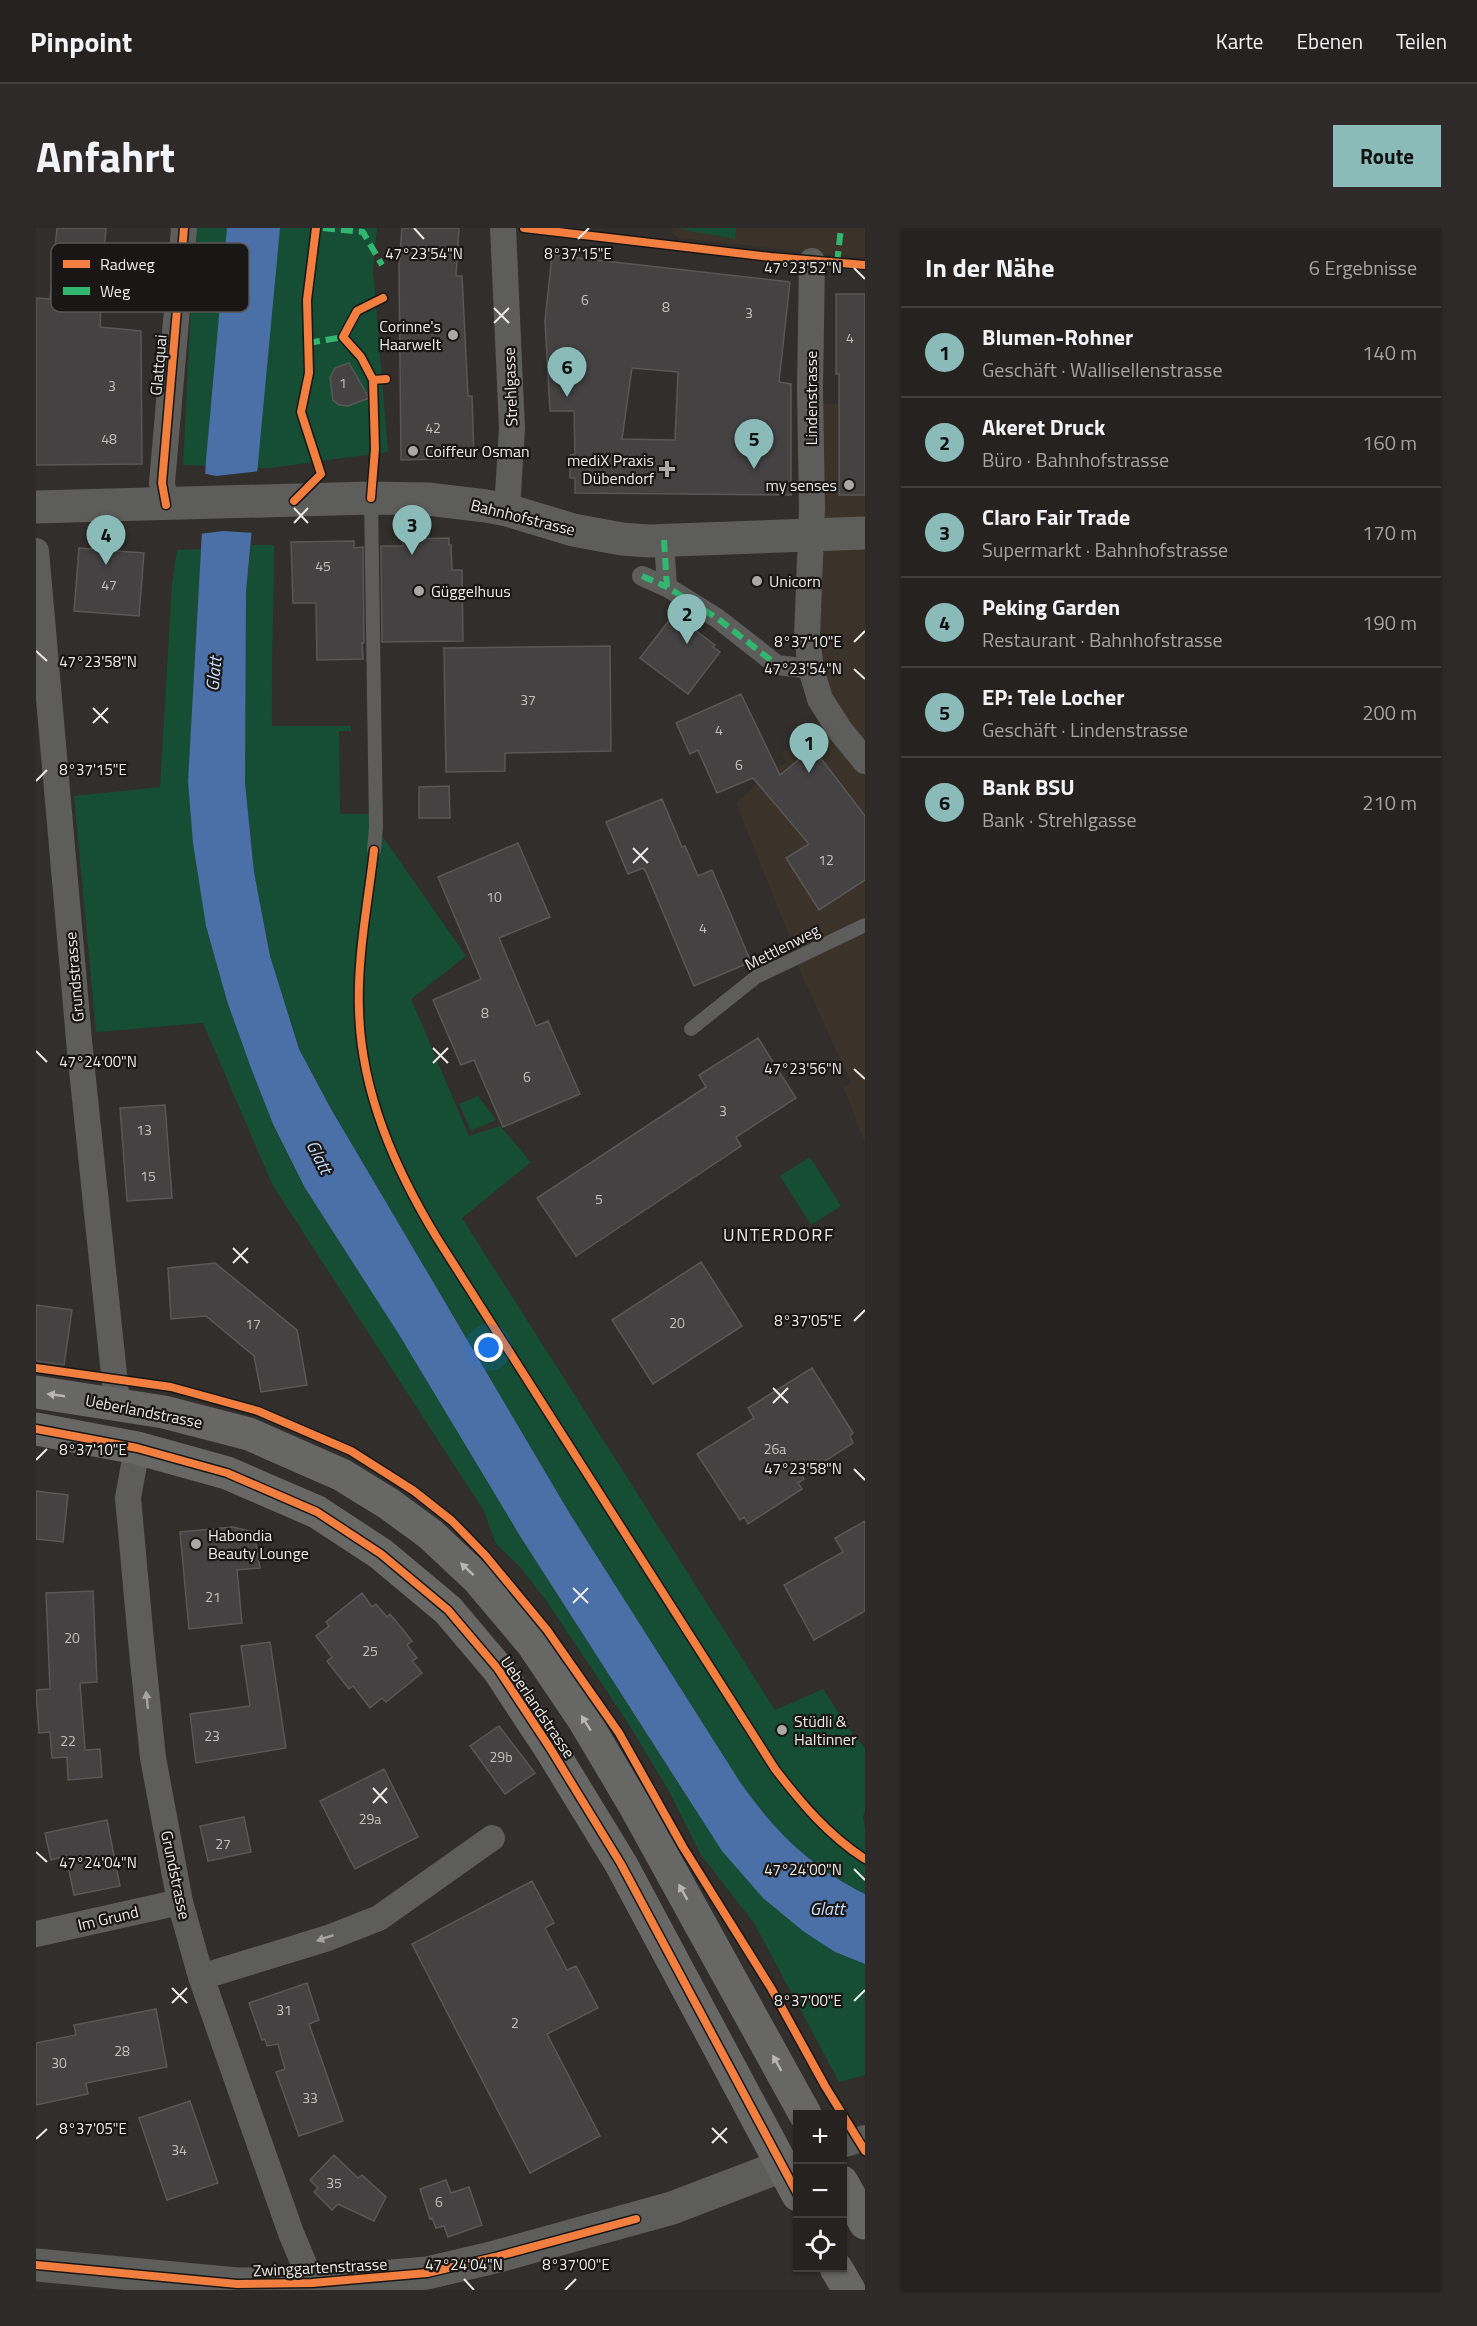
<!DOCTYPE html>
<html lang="de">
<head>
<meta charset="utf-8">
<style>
  :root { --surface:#252220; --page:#2d2a29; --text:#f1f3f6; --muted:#a3a4a5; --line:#423f3e; --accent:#8bbbb9 }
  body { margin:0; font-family:"Titillium Web",sans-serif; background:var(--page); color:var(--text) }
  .controls { position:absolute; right:18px; bottom:18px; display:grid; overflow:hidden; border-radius:0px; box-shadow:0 2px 4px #0004 }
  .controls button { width:54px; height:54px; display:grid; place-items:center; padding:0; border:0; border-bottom:2px solid var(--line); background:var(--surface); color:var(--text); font:30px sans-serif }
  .you { position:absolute; left:453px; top:1120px; width:21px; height:21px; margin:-15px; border:4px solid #fff; border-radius:50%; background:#1a73e8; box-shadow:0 0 0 9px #1a73e833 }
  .badge { display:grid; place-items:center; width:39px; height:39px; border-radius:50%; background:var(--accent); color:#111; font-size:20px; font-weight:700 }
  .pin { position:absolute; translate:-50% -50px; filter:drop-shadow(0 2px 3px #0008) }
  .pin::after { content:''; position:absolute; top:32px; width:21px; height:18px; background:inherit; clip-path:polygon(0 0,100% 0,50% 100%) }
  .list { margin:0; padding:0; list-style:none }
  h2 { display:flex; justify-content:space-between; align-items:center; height:78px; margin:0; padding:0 24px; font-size:26px }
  h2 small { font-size:20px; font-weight:400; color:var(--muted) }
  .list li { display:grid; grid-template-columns:39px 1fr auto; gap:18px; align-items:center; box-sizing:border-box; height:90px; padding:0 24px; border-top:2px solid var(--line) }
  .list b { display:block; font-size:22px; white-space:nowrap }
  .list p { margin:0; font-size:20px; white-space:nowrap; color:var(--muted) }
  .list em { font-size:20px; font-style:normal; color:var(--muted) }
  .icon { flex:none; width:33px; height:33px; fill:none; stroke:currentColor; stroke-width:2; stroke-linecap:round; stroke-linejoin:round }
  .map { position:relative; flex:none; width:829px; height:2062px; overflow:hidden; border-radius:0px }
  header { display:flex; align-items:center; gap:36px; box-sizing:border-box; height:84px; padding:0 30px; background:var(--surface); border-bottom:2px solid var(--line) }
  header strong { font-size:28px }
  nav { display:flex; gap:33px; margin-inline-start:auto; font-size:21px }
  .intro { display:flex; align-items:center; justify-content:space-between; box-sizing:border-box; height:144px; padding:0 36px }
  h1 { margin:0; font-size:42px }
  .button { padding:15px 27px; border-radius:0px; background:var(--accent); color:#111; font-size:21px; font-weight:700 }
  main { display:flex; gap:36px; padding:0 36px }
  aside { flex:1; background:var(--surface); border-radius:0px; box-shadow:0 2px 4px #0004 }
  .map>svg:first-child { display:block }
  .built { fill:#3b3329 }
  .green { fill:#154e35 }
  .water { fill:#4b70a8 }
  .pier { fill:#312e2b }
  .building { fill:#444242; stroke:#595757; stroke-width:1.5; fill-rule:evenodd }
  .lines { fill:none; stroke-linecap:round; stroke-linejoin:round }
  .service { stroke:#5d5d5b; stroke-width:14 }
  .pedestrian { stroke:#5d5d5b; stroke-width:20 }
  .minor { stroke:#5d5d5b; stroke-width:26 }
  .tertiary { stroke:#5d5d5b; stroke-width:33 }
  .secondary { stroke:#676765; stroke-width:33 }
  .quiet { stroke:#33b770; stroke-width:6; stroke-dasharray:12 6; stroke-linecap:butt }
  .cycleway-casing { stroke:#191715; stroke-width:11 }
  .cycleway { stroke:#f27e40; stroke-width:8 }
  .oneway { fill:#b7b6b3 }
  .oneway2 { fill:#a5a4a1 }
  .ticks { fill:none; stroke:#edeae7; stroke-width:2 }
  .poi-dot { fill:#aba8a5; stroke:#191715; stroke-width:2 }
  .labels { text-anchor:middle; stroke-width:4.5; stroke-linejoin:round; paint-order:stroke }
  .number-label { font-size:14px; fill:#c3c0be }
  .poi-label { font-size:16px; fill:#edeae7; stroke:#191715; text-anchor:start }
  .street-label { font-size:16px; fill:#edeae7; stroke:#191715 }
  .water-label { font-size:18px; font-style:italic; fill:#c3dbfe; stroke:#191715 }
  .neighbourhood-label { font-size:18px; letter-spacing:1.5px; fill:#edeae7; stroke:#191715 }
  .key { fill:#191715; stroke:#595654; stroke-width:1.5 }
  .key-label { font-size:16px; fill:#edeae7 }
  .ticks-label { font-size:15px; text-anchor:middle; fill:#edeae7; stroke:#191715; stroke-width:4.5; stroke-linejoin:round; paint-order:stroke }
</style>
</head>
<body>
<header>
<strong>Pinpoint</strong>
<nav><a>Karte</a><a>Ebenen</a><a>Teilen</a></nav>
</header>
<div class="intro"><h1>Anfahrt</h1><a class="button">Route</a></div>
<main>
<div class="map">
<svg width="829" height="2062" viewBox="0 0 829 2062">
  <rect width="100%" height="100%" fill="#312e2b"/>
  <path class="built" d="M 637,0 L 829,0 L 829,30 L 642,10 L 636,5 Z
    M 783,176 L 829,176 L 829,915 L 807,859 L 815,855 L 758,730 L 761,728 L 700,575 L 739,540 L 751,534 L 745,526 L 793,487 L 779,455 Z"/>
  <path class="green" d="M 159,0 L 341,0 L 337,42 L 352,224 L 234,240 L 147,237 Z
    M 649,0 L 700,0 L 699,11 L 649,2 Z
    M 215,317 L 238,317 C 238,378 235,438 236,498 L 315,498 L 315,503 L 303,503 L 304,586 L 340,586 L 340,599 L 430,728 L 375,771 L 433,908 L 464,898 L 495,934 L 426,990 L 739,1482 L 787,1461 L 817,1506 L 829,1520 L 829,1583 L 827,1589 L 829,1599 L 829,1666 C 775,1639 739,1604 704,1554 L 534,1286 L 295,881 L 263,821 L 234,728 L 218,644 L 209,555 L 210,364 Z
    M 165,321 L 152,553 L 170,698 L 191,773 L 237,896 L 269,960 L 362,1105 L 484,1308 L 686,1623 L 799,1724 L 829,1736 L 829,1847 L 803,1854 L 718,1695 L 665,1627 L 634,1565 L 592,1495 L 509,1371 L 483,1338 L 460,1316 L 448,1283 L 237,958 L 167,795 L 60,804 L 38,568 L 124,559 L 136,356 L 141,322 Z
    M 442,868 L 460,892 L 435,903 L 423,876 Z
    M 774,929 L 805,978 L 775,997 L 744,948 Z"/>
  <path class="water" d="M 191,0 L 244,0 L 210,364 L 209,555 L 218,644 L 234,728 L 263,821 L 295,881 L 534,1286 L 704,1554 C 739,1604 775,1639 829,1666 L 829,1736 L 799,1724 L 767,1703 L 727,1670 L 686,1623 L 484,1308 L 362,1105 L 269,960 L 237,896 L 215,840 L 191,773 L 170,698 L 157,615 L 152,553 L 170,232 Z"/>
  <path class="pier" d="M 225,243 L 219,305 L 187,303 L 163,306 L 166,245 L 180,248 Z"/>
  <path class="building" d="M 21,0 L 70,0 L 63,75 L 65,75 L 64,99 L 105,103 L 106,236 L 0,237 L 0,70 L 14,71 Z
    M 366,0 L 423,0 L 420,48 L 426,48 L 432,168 L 436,168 L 438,230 L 365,232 L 363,39 Z
    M 516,27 L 754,54 L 743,154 L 755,156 L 755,267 L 539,265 L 539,250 L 534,250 L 534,227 L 539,226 L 538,183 L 514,183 L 509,93 ZM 596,140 L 642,144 L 639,212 L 586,211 Z
    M 800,66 L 829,66 L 829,267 L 803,267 L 803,146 L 800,146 Z
    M 313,135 L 333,170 L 312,178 L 303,177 L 297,172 L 294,150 L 299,140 Z
    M 413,310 L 413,317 L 415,317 L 416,342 L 426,342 L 427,413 L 346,414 L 345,318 L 367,318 L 367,311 Z
    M 318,313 L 318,320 L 327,319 L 328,415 L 326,415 L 327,431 L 281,432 L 280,375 L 257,375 L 255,314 Z
    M 43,320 L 108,325 L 103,388 L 38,383 Z
    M 638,386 L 679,417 L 677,419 L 684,424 L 652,466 L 604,430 Z
    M 574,418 L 575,523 L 469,525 L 469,543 L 410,544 L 408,420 Z
    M 705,466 L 744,547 L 777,520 L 829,588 L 829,652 L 783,682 L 750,630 L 773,616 L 717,550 L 681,565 L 662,522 L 654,526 L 640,495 Z
    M 413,558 L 414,590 L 383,590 L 383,559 Z
    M 626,571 L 646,619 L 649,618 L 662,648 L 676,642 L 715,734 L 658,758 L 610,644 L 607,640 L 592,646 L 570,594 Z
    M 482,615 L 514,689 L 463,710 L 500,798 L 512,793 L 544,866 L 467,899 L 438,832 L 425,837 L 397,772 L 445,751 L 402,649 Z
    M 722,810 L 760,870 L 700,909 L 705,918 L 540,1028 L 501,970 L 670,859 L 663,847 Z
    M 129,877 L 136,970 L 91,973 L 84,880 Z
    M 665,1034 L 706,1098 L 617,1156 L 576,1092 Z
    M 179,1035 L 261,1102 L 271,1157 L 225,1164 L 218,1128 L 170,1088 L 135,1091 L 132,1040 Z
    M 0,1077 L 36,1082 L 28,1137 L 0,1133 Z
    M 776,1140 L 817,1205 L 814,1208 L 817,1215 L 766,1248 L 768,1251 L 762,1255 L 766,1261 L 712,1296 L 708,1289 L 704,1292 L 661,1226 L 718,1190 L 712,1180 Z
    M 0,1263 L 32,1267 L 27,1314 L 0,1311 Z
    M 829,1293 L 829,1383 L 778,1412 L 748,1357 L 807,1324 L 799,1310 Z
    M 197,1299 L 218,1304 L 224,1340 L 201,1342 L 206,1395 L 153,1401 L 144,1304 Z
    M 57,1363 L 61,1454 L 44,1455 L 49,1522 L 64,1521 L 66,1549 L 32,1552 L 31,1529 L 16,1530 L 14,1504 L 3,1505 L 0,1462 L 14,1461 L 10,1365 Z
    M 326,1365 L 336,1379 L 340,1376 L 351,1389 L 354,1386 L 376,1413 L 371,1417 L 381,1430 L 376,1433 L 386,1445 L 350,1474 L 346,1470 L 334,1480 L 317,1458 L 313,1461 L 291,1433 L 296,1429 L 280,1408 L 293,1398 L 290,1394 Z
    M 234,1414 L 250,1520 L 160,1535 L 154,1486 L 214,1478 L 205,1418 Z
    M 463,1498 L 499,1545 L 469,1566 L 434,1518 Z
    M 348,1541 L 382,1609 L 319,1641 L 284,1573 Z
    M 208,1589 L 215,1624 L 172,1633 L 164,1598 Z
    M 71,1592 L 84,1658 L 38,1667 L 30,1628 L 15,1632 L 9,1605 Z
    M 496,1653 L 518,1695 L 509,1700 L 531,1742 L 540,1738 L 562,1780 L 511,1806 L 564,1908 L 494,1945 L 376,1716 Z
    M 271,1755 L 283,1792 L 273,1796 L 307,1893 L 263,1908 L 240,1844 L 249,1841 L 242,1816 L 231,1818 L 229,1811 L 226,1812 L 213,1775 Z
    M 120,1781 L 131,1839 L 50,1855 L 52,1866 L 0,1877 L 0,1815 L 40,1807 L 38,1797 Z
    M 154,1873 L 182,1955 L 131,1972 L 103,1890 Z
    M 298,1927 L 322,1950 L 326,1947 L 350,1969 L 338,1993 L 302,1976 L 296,1982 L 278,1964 L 282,1960 L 274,1952 Z
    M 410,1952 L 415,1965 L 433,1959 L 446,1997 L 412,2009 L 408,1998 L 400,2000 L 396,1990 L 394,1991 L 384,1961 Z"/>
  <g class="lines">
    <path class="service" d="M 335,271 L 340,599 L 338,622
      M 655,801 L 720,749 L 829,697"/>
    <path class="pedestrian" d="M 628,312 L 631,359 L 681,390 L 741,437 L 775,441
      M 606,348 L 631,359"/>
    <path class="minor" d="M 467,0 L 476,200 L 471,282
      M 776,33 L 774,161 L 776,280 L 771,408 L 775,441 L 784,471 L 803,501 L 829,533
      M 130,277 L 126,255 L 148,0
      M 0,323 L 44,823 L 81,1175
      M 101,1220 L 92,1270 L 105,1413 L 117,1530 L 144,1674 L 165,1749 L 255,2005 L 279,2062
      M 0,1706 L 144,1674
      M 165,1749 L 292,1710 L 343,1690 L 456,1610
      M 806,1917 L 829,1910"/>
    <path class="tertiary" d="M 0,279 L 335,270 L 392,271 L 450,278 L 471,282 L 537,302 L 586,311 L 612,313 L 829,305
      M 0,2037 L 201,2056 L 276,2055 L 391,2045 L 459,2029 L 636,1980 L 746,1938"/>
    <path class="secondary" d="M 0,1164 L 128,1184 L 213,1206 L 306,1247 L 353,1276 L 394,1306 L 442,1351 L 496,1415 L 548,1492 L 599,1578 L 769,1886
      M 0,1201 L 101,1220 L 191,1245 L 281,1284 L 345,1326 L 412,1382 L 462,1441 L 514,1520 L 585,1636 L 762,1967
      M 806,1954 L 829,1995
      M 800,2040 L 813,2062"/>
    <path class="quiet" d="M 287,0 L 327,4 L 346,37
      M 801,35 L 805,0
      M 272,115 L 307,109
      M 628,312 L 631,359 L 681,390 L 741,437 L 775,441
      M 606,348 L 631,359"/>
    <g class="cycleway-casing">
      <path id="cycleway" d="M 488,0 L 735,29 L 829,37
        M 337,152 L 325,129 L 307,109 L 321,83 L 347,70
        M 335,270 L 339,221 L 337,152 L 350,151
        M 258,273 L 285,246 L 265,184 L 273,145 L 271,72 L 280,0
        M 130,277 L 126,255 L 148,0
        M 338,622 C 332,675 321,729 323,782 C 325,864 359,941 401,1010 L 739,1541 C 766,1576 792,1607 829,1631
        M 0,1140 L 135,1159 L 222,1183 L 315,1223 L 378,1263 L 416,1293 L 449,1327 L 511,1402 L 583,1505 L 647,1619 L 735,1760 L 789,1858 L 829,1923
        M 0,1201 L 101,1220 L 191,1245 L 281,1284 L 345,1326 L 412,1382 L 462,1441 L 514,1520 L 585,1636 L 762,1967
        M 0,2037 L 201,2056 L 276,2055 L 391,2045 L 459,2029 L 600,1991"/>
    </g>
    <use href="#cycleway" class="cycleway"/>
  </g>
  <defs><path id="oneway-solid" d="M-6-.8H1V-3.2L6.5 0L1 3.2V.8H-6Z" transform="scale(1.5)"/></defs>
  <g class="oneway">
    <use href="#oneway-solid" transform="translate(20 1167) rotate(-172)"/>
    <use href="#oneway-solid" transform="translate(431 1341) rotate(-137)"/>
    <use href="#oneway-solid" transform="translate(550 1495) rotate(-122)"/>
    <use href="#oneway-solid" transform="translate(647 1664) rotate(-119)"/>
    <use href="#oneway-solid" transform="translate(741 1835) rotate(-119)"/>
  </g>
  <g class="oneway2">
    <use href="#oneway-solid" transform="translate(111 1472) rotate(-96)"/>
    <use href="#oneway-solid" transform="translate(289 1710) rotate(161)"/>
  </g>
  <path class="ticks" d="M 378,0 L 388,11M 542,11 L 553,0M 818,40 L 829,51M 458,80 L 473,95M 458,95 L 473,80M 258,280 L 272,295M 258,295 L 272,280M 818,414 L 829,403M 0,423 L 11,433M 818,441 L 829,451M 57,480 L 72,495M 57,495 L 72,480M 0,553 L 11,542M 597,620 L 612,635M 597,635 L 612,620M 397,820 L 412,835M 0,823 L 11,834M 397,835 L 412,820M 818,841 L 829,851M 197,1020 L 212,1035M 197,1035 L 212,1020M 818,1093 L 829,1082M 737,1160 L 752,1175M 737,1175 L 752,1160M 0,1232 L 11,1221M 818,1241 L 829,1252M 537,1360 L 552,1375M 537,1375 L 552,1360M 337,1560 L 351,1575M 337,1575 L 351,1560M 0,1624 L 11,1634M 818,1641 L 829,1652M 136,1760 L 151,1775M 818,1773 L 829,1762M 136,1775 L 151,1760M 676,1900 L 691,1915M 0,1911 L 11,1901M 676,1915 L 691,1900M 428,2051 L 438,2062M 529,2062 L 540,2051"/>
  <g class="poi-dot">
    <circle cx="417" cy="107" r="6"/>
    <circle cx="377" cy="223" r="6"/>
    <path d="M628 232h6v6h6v6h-6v6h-6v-6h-6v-6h6z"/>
    <circle cx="813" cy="257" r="6"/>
    <circle cx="721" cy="353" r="6"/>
    <circle cx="383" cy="363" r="6"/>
    <circle cx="160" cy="1316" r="6"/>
    <circle cx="746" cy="1502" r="6"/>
  </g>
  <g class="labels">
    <g class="number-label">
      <text x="549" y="77">6</text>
      <text x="630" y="84">8</text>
      <text x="713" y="90">3</text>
      <text x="814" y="115">4</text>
      <text x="307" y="160">1</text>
      <text x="76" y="163">3</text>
      <text x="397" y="205">42</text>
      <text x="73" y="216">48</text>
      <text x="287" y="343">45</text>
      <text x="73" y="362">47</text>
      <text x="492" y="477">37</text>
      <text x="683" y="507">4</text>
      <text x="703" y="542">6</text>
      <text x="790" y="637">12</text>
      <text x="458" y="674">10</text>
      <text x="667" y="705">4</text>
      <text x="449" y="790">8</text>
      <text x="491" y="854">6</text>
      <text x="687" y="888">3</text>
      <text x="108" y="907">13</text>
      <text x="112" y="953">15</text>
      <text x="563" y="976">5</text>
      <text x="641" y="1100">20</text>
      <text x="217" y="1101">17</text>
      <text x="739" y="1226">26a</text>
      <text x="177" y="1374">21</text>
      <text x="36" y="1415">20</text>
      <text x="334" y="1428">25</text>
      <text x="176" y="1513">23</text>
      <text x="32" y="1518">22</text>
      <text x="465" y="1534">29b</text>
      <text x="334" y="1596">29a</text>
      <text x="187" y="1621">27</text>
      <text x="248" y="1787">31</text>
      <text x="479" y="1800">2</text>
      <text x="86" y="1828">28</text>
      <text x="23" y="1840">30</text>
      <text x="274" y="1875">33</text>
      <text x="143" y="1927">34</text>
      <text x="298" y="1960">35</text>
      <text x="403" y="1979">6</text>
    </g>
    <g class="poi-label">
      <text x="405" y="104" text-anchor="end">Corinne's<tspan x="405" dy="18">Haarwelt</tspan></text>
      <text x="389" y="229">Coiffeur Osman</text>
      <text x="618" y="238" text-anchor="end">mediX Praxis<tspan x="618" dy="18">Dübendorf</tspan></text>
      <text x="801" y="263" text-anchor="end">my senses</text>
      <text x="733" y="359">Unicorn</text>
      <text x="395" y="369">Güggelhuus</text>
      <text x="172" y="1313">Habondia<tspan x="172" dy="18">Beauty Lounge</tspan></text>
      <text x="758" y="1499">Stüdli &amp;<tspan x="758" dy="18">Haltinner</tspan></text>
    </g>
    <g class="street-label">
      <text transform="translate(122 137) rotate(-85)" y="6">Glattquai</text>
      <text transform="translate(474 159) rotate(-92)" y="6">Strehlgasse</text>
      <text transform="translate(775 170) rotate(-90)" y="6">Lindenstrasse</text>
      <text transform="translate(487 289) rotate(14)" y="6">Bahnhofstrasse</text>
      <text transform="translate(746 719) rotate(-27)" y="6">Mettlenweg</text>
      <text transform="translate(38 749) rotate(-95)" y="6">Grundstrasse</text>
      <text transform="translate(108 1183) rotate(11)" y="6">Ueberlandstrasse</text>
      <text transform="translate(502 1479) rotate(56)" y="6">Ueberlandstrasse</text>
      <text transform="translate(140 1647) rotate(78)" y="6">Grundstrasse</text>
      <text transform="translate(72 1690) rotate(-13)" y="6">Im Grund</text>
      <text transform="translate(284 2039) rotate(-3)" y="6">Zwinggartenstrasse</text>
    </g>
    <g class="water-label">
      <text transform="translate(178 446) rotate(-85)" y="6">Glatt</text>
      <text transform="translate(283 929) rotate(63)" y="6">Glatt</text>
      <text x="791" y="1687">Glatt</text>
    </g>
    <g class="neighbourhood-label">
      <text x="743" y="1013">UNTERDORF</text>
    </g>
  </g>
  <rect x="15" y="15" width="198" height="69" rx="9" class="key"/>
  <rect x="27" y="32" width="27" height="8" fill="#f27e40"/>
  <rect x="27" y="59" width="27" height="8" fill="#33b770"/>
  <g class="key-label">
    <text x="64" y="42">Radweg</text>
    <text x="64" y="69">Weg</text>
  </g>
  <g class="ticks-label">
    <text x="388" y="31">47°23'54"N</text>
    <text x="542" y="31">8°37'15"E</text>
    <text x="767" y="45">47°23'52"N</text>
    <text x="772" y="419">8°37'10"E</text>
    <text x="62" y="439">47°23'58"N</text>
    <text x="767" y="446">47°23'54"N</text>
    <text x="57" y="547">8°37'15"E</text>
    <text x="62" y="839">47°24'00"N</text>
    <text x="767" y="846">47°23'56"N</text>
    <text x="772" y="1098">8°37'05"E</text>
    <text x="57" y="1227">8°37'10"E</text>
    <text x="767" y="1246">47°23'58"N</text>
    <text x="62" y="1640">47°24'04"N</text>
    <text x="767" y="1647">47°24'00"N</text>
    <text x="772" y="1778">8°37'00"E</text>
    <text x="57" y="1906">8°37'05"E</text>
    <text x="428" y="2042">47°24'04"N</text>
    <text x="540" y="2042">8°37'00"E</text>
  </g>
</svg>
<div class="controls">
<button>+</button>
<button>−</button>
<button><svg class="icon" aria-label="locate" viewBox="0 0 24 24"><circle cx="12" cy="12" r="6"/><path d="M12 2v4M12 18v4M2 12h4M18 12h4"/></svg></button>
</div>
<div class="you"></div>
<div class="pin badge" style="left:773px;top:545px">1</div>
<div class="pin badge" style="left:651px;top:416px">2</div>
<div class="pin badge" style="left:376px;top:327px">3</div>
<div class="pin badge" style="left:70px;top:337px">4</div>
<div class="pin badge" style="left:718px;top:241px">5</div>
<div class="pin badge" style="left:531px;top:169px">6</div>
</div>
<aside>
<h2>In der Nähe<small>6 Ergebnisse</small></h2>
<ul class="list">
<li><span class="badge">1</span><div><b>Blumen-Rohner</b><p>Geschäft · Wallisellenstrasse</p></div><em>140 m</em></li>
<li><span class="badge">2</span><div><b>Akeret Druck</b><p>Büro · Bahnhofstrasse</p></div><em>160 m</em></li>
<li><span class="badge">3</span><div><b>Claro Fair Trade</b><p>Supermarkt · Bahnhofstrasse</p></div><em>170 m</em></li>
<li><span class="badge">4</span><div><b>Peking Garden</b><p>Restaurant · Bahnhofstrasse</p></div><em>190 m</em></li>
<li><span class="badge">5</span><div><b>EP: Tele Locher</b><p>Geschäft · Lindenstrasse</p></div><em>200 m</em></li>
<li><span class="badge">6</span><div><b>Bank BSU</b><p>Bank · Strehlgasse</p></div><em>210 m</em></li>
</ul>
</aside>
</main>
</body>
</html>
